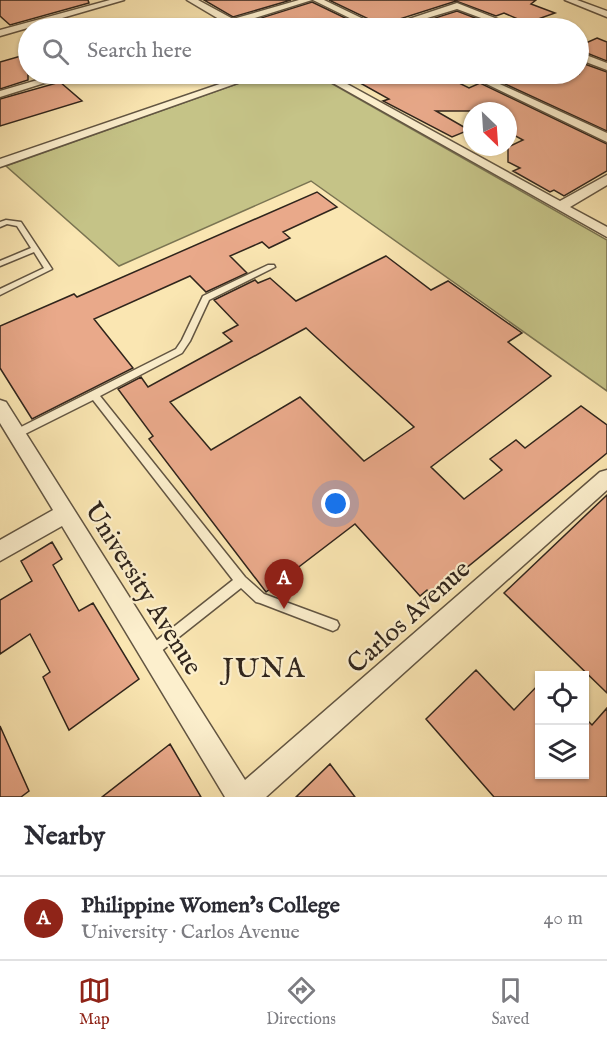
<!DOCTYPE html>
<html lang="en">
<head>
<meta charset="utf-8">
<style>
  :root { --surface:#fff; --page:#f2f2f3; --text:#2b2b33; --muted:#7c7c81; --line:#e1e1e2; --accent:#8f2418 }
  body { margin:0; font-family:"IM FELL English",serif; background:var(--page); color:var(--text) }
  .controls { position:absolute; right:18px; bottom:18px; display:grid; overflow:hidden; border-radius:0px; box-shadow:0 2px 4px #0004 }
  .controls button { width:54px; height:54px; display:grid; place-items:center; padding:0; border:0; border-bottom:2px solid var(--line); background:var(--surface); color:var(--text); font:30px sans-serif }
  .compass { position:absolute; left:463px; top:102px; width:54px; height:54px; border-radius:50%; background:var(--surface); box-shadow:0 2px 4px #0004; rotate:155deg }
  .you { position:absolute; left:336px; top:504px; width:21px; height:21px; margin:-15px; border:4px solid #fff; border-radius:50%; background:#1a73e8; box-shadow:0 0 0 9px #1a73e833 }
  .badge { display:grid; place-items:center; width:39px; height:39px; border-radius:50%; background:var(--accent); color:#fff; font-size:20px; font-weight:700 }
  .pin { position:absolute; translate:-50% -50px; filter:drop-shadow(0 2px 3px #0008) }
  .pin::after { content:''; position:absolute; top:32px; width:21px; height:18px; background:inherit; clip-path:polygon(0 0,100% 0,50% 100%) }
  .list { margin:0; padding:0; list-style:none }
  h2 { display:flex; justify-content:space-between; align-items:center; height:78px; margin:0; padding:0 24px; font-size:26px }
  h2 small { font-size:20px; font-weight:400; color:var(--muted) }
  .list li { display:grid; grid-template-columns:39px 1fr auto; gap:18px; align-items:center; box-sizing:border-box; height:84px; padding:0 24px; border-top:2px solid var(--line) }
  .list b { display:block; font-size:22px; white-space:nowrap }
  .list p { margin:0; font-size:20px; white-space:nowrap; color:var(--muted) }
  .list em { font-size:20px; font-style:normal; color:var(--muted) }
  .icon { flex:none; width:33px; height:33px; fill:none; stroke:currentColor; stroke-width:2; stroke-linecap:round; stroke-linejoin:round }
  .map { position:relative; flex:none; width:607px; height:797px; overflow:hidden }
  .search { position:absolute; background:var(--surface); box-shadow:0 2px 4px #0004; left:18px; right:18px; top:18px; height:66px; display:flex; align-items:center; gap:15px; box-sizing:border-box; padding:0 21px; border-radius:33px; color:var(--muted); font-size:22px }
  .sheet { height:162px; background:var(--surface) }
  nav { display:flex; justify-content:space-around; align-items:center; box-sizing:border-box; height:84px; border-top:2px solid var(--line); background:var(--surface); font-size:16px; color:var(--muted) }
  nav a { display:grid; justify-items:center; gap:3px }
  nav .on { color:var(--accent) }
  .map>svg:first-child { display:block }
  .green { fill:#c5c387; stroke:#7a7452; stroke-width:1.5 }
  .building { fill:#e9a98a; stroke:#30251c; stroke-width:1.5; fill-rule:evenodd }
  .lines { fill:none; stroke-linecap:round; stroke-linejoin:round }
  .lane-casing { stroke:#625542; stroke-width:3 }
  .street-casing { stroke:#625542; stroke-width:3 }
  .lane { fill:#fcefcd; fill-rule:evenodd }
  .street { fill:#fcefcd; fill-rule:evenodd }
  .labels { text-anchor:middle; stroke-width:4.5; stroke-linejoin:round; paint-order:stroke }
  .near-street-label { font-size:26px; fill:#30251c; stroke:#fcefcd }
  .near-quarter-label { font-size:28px; letter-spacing:1.5px; fill:#30251c; stroke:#fcefcd }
</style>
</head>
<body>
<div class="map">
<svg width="607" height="797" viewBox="0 0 607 797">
  <rect width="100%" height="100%" fill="#fae6b2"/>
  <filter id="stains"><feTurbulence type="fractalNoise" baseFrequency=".00333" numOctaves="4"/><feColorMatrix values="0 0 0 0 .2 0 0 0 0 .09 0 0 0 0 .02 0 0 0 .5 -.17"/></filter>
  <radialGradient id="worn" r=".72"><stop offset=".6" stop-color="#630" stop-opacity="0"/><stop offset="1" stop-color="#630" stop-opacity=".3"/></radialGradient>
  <path class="green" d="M 265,74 L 315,74 L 607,240 L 607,391 L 311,181 L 119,266 L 6,166 Z"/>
  <path class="building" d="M 0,0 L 88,0 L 89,3 L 10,25 L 0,16 Z
    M 204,0 L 291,0 L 233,17 Z
    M 329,0 L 536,0 L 531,4 L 555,13 L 527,23 L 504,13 L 496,16 L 456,1 L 381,25 Z
    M 312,2 L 366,28 L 254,28 L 245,23 Z
    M 457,11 L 483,21 L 459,28 L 435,18 Z
    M 597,38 L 607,42 L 607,61 L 579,50 L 579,46 Z
    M 28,54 L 28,80 L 0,89 L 0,62 Z
    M 579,62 L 607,72 L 607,131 L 492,78 L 503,74 L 579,74 Z
    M 344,74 L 441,74 L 469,88 L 480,83 L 607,144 L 607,171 L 564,196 L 554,190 L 550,192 L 513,171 L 520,168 L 508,162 L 508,147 L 523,140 L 508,132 L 508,111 L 436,111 L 469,130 L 452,137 L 383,101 L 389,99 Z
    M 60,82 L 82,101 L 0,126 L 0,99 Z
    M 317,192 L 337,207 L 283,232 L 290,238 L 269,248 L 262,242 L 230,256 L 247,273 L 206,292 L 190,276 L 94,319 L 133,368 L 32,419 L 0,368 L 0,326 L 74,294 L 77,297 Z
    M 386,256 L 431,290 L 448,281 L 522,333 L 508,342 L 551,376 L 431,467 L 464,499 L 502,470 L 490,459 L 516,440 L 525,448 L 581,406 L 607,425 L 607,453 L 432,596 L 427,590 L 420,596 L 355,524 L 266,592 L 149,439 L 153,436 L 118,389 L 141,377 L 148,387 L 232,341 L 223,333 L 238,325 L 214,300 L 255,280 L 258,283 L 270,278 L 296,301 ZM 306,328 L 414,427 L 364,461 L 300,397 L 211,450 L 170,402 Z
    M 607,495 L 607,693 L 504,593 Z
    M 52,542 L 62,559 L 53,565 L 79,611 L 93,603 L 139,679 L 69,730 L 43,677 L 50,672 L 30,634 L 0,654 L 0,600 L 32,581 L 21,561 Z
    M 476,670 L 514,710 L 540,683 L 540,774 L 585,774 L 585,718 L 592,725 L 607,708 L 607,797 L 494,797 L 426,719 Z
    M 0,726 L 29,791 L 21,797 L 0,797 Z
    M 170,744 L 201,797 L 102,797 Z
    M 330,764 L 355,797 L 296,797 Z"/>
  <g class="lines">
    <g class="lane-casing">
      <path id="lane" d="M 6,220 L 21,222 L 52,269 L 0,295 L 0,289 L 44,268 L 34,252 L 0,266 L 0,261 L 31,248 L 17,226 L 7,224 L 0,227 L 0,222 Z
        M 268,265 L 274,265 L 275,267 L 209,300 L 190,341 L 182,353 L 100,396 L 245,577 L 264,594 L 337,621 L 339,625 L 337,629 L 333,631 L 260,603 L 256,602 L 241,588 L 155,656 L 151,658 L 147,656 L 145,652 L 147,648 L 233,580 L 93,400 L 19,437 L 13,437 L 11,434 L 13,431 L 176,349 L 182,340 L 203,296 Z"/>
    </g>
    <g class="street-casing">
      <path id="street" d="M 110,0 L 124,0 L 0,36 L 0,30 Z
        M 187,0 L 198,0 L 233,19 L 299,0 L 312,0 L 223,28 L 211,28 L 212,26 L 224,22 Z
        M 313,0 L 324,0 L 382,28 L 457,3 L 520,28 L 508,28 L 457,9 L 394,28 L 370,28 Z
        M 565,0 L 577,0 L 607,11 L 607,17 Z
        M 578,52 L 607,63 L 607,70 L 578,59 Z
        M 58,74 L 73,74 L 0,97 L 0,91 Z
        M 249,74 L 263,74 L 0,167 L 0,159 Z
        M 317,74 L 329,74 L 560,201 L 607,175 L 607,185 L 570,207 L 607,227 L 607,237 Z
        M 466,74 L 478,74 L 607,133 L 607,142 Z
        M 0,400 L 6,402 L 245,780 L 600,472 L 607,470 L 607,490 L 266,797 L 225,797 L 62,526 L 0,561 L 0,540 L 53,510 L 0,423 Z"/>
    </g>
    <use href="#lane" class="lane"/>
    <use href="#street" class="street"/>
  </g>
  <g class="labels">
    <g class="near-street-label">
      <text transform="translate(144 588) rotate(58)" y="9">University Avenue</text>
      <text transform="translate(408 616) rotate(-42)" y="9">Carlos Avenue</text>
    </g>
    <g class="near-quarter-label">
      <text x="264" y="677">JUNA</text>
    </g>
  </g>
  <rect width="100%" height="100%" filter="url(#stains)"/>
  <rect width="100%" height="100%" fill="url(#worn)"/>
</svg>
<div class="controls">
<button><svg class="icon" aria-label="locate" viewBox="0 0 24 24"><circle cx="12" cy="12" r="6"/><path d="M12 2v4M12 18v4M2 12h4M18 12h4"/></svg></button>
<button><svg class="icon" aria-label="layers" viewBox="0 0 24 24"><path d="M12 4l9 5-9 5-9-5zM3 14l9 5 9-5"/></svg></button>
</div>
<svg class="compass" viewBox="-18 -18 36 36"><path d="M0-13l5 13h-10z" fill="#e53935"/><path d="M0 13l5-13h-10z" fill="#7c7c81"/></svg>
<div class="you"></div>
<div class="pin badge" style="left:284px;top:609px">A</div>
<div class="search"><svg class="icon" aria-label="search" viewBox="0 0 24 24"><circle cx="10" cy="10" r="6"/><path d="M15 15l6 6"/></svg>Search here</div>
</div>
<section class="sheet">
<h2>Nearby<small></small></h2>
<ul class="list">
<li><span class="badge">A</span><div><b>Philippine Women's College</b><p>University · Carlos Avenue</p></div><em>40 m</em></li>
</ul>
</section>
<nav>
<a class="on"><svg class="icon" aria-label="map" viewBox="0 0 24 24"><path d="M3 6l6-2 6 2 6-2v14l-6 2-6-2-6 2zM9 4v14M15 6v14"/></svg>Map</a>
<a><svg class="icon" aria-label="directions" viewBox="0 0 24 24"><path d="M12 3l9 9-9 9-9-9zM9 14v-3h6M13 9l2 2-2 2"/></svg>Directions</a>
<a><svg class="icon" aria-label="saved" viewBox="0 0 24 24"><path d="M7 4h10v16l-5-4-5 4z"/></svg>Saved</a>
</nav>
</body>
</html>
